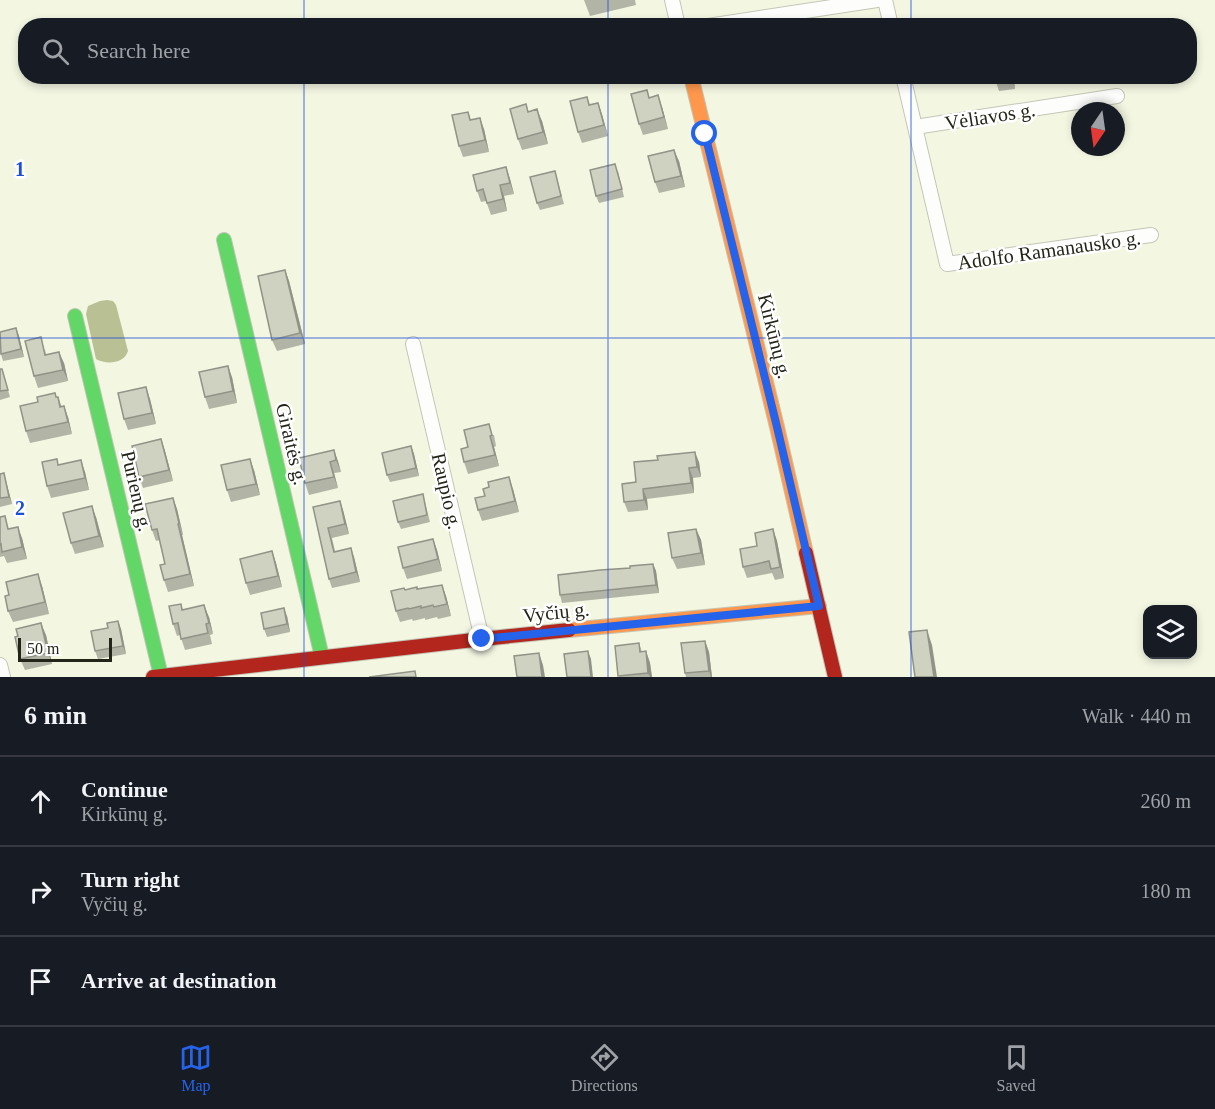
<!DOCTYPE html>
<html lang="en">
<head>
<meta charset="utf-8">
<style>
  :root { --surface:#171b24; --page:#20242c; --text:#f1f3f6; --muted:#9ea1a6; --line:#363941; --accent:#2563eb }
  body { margin:0; font-family:Georgia,serif; background:var(--page); color:var(--text) }
  .controls { position:absolute; right:18px; bottom:18px; display:grid; overflow:hidden; border-radius:12px; box-shadow:0 3px 9px #0003 }
  .controls button { width:54px; height:54px; display:grid; place-items:center; padding:0; border:0; border-bottom:2px solid var(--line); background:var(--surface); color:var(--text); font:30px sans-serif }
  .compass { position:absolute; left:1071px; top:102px; width:54px; height:54px; border-radius:50%; background:var(--surface); box-shadow:0 3px 9px #0003; rotate:193deg }
  .scale { position:absolute; left:18px; bottom:15px; width:94px; box-sizing:border-box; padding-left:6px; border:3px solid #232518; border-top:0; font-size:16px; line-height:21px; white-space:nowrap; color:#232518; -webkit-text-stroke:4px #fff; paint-order:stroke }
  .stop { position:absolute; width:18px; height:18px; margin:-14px; border:4px solid #2563eb; border-radius:50%; background:#fff }
  .stop.end { background:#2563eb; border-color:#fff; box-shadow:0 2px 6px #0008 }
  .list { margin:0; padding:0; list-style:none }
  h2 { display:flex; justify-content:space-between; align-items:center; height:78px; margin:0; padding:0 24px; font-size:26px }
  h2 small { font-size:20px; font-weight:400; color:var(--muted) }
  .list li { display:grid; grid-template-columns:39px 1fr auto; gap:18px; align-items:center; box-sizing:border-box; height:90px; padding:0 24px; border-top:2px solid var(--line) }
  .list b { display:block; font-size:22px; white-space:nowrap }
  .list p { margin:0; font-size:20px; white-space:nowrap; color:var(--muted) }
  .list em { font-size:20px; font-style:normal; color:var(--muted) }
  .icon { flex:none; width:33px; height:33px; fill:none; stroke:currentColor; stroke-width:2; stroke-linecap:round; stroke-linejoin:round }
  .map { position:relative; flex:none; width:1215px; height:677px; overflow:hidden }
  .search { position:absolute; background:var(--surface); box-shadow:0 3px 9px #0003; left:18px; right:18px; top:18px; height:66px; display:flex; align-items:center; gap:15px; box-sizing:border-box; padding:0 21px; border-radius:24px; color:var(--muted); font-size:22px }
  .sheet { height:348px; background:var(--surface) }
  nav { display:flex; justify-content:space-around; align-items:center; box-sizing:border-box; height:84px; border-top:2px solid var(--line); background:var(--surface); font-size:16px; color:var(--muted) }
  nav a { display:grid; justify-items:center; gap:3px }
  nav .on { color:var(--accent) }
  .map>svg:first-child { display:block }
  .water { fill:#b9c093 }
  .lines { fill:none; stroke-linecap:round; stroke-linejoin:round }
  .street-casing { stroke:#c3c6b6; stroke-width:16 }
  .fast-casing { stroke:#c3c6b6; stroke-width:16 }
  .slow-casing { stroke:#c3c6b6; stroke-width:16 }
  .jam-casing { stroke:#c3c6b6; stroke-width:16 }
  .street { stroke:#fdfefb; stroke-width:14 }
  .fast { stroke:#63d668; stroke-width:14 }
  .slow { stroke:#ff974d; stroke-width:14 }
  .jam { stroke:#b3261e; stroke-width:14 }
  .wall { fill:#b2b5a6 }
  .shaded-wall { fill:#919387 }
  .building { fill:#cfd2c1; stroke:#919387; stroke-width:1.5 }
  .route { stroke:#2563eb; stroke-width:8 }
  .grid { fill:none; stroke:#1d4ed8; stroke-width:1.5; stroke-opacity:0.55 }
  .labels { text-anchor:middle; stroke-width:5; stroke-linejoin:round; paint-order:stroke }
  .street-label { font-size:20px; fill:#232518; stroke:#fff }
  .grid-label { font-size:20px; text-anchor:middle; font-weight:bold; fill:#1d4ed8; stroke:#fff; stroke-width:5; stroke-linejoin:round; paint-order:stroke }
</style>
</head>
<body>
<div class="map">
<svg width="1215" height="677" viewBox="0 0 1215 677">
  <rect width="100%" height="100%" fill="#f3f7e2"/>
  <path class="water" d="M 107,300 L 113,301 L 116,305 L 128,351 C 124,364 106,365 96,359 L 86,314 L 88,306 L 100,301 Z"/>
  <g class="lines">
    <g class="street-casing">
      <path id="street" d="M 672,0 L 678,26
        M 885,0 L 891,26
        M 708,26 L 877,0
        M 903,76 L 915,127 L 1117,96
        M 915,127 L 947,264 L 1151,235
        M 413,344 L 482,639
        M 0,665 L 3,677"/>
    </g>
    <g class="fast-casing">
      <path id="fast" d="M 224,240 L 322,657
        M 75,316 L 161,676"/>
    </g>
    <g class="slow-casing">
      <path id="slow" d="M 691,76 L 777,427 L 806,553
        M 569,630 L 819,606"/>
    </g>
    <g class="jam-casing">
      <path id="jam" d="M 806,553 L 835,677
        M 153,677 L 482,639 L 569,630"/>
    </g>
    <use href="#street" class="street"/>
    <use href="#fast" class="fast"/>
    <use href="#slow" class="slow"/>
    <use href="#jam" class="jam"/>
  </g>
  <path class="wall" d="M 584,0 L 635,0 L 636,5 L 590,16 Z
    M 994,76 L 1018,76 L 1013,77 L 1015,89 L 999,91 Z
    M 1055,76 L 1092,76 L 1092,79 L 1058,83 Z
    M 587,97 L 590,105 L 598,103 L 608,136 L 582,143 L 578,132 Z
    M 662,107 L 668,129 L 643,135 L 639,124 Z
    M 529,111 L 542,121 L 548,144 L 522,150 L 518,139 Z
    M 468,112 L 471,120 L 484,129 L 489,152 L 463,157 L 459,146 Z
    M 679,161 L 685,187 L 659,193 L 655,182 Z
    M 506,167 L 510,179 L 514,194 L 504,196 L 507,211 L 491,215 L 486,201 L 481,202 L 477,191 Z
    M 555,171 L 564,204 L 540,210 L 537,203 Z
    M 618,171 L 624,197 L 599,203 L 596,196 Z
    M 285,270 L 289,281 L 305,344 L 277,351 L 272,340 Z
    M 16,328 L 19,336 L 24,357 L 3,361 L 0,351 Z
    M 45,349 L 46,355 L 64,363 L 68,381 L 38,388 L 34,376 Z
    M 0,369 L 2,369 L 10,397 L 0,400 Z
    M 232,377 L 237,403 L 209,409 L 205,397 Z
    M 55,393 L 56,397 L 58,397 L 62,407 L 68,417 L 72,434 L 30,443 L 26,431 L 38,402 Z
    M 150,399 L 156,424 L 128,430 L 124,419 Z
    M 464,430 L 494,435 L 496,446 L 494,447 L 499,466 L 468,474 L 464,462 L 468,447 Z
    M 161,439 L 165,451 L 173,481 L 143,488 L 139,477 Z
    M 411,446 L 414,454 L 419,476 L 390,482 L 387,475 Z
    M 334,450 L 341,472 L 334,473 L 338,488 L 309,495 L 305,483 Z
    M 699,462 L 701,477 L 693,478 L 694,493 L 647,499 L 648,510 L 628,512 L 624,502 L 636,482 Z
    M 59,465 L 85,472 L 89,490 L 51,498 L 47,486 Z
    M 254,470 L 260,495 L 231,502 L 227,490 Z
    M 4,473 L 6,481 L 12,504 L 0,507 L 0,474 Z
    M 513,489 L 519,512 L 482,521 L 478,510 Z
    M 423,494 L 430,522 L 401,529 L 398,522 Z
    M 173,498 L 177,509 L 183,535 L 182,535 L 194,586 L 168,592 L 164,580 L 165,564 L 160,540 L 156,541 L 152,530 Z
    M 340,501 L 343,510 L 349,534 L 332,538 L 335,551 L 354,557 L 360,582 L 332,588 L 329,579 L 313,507 Z
    M 0,517 L 9,529 L 22,538 L 27,559 L 7,563 L 4,556 L 0,557 Z
    M 96,517 L 104,547 L 75,554 L 71,543 Z
    M 696,529 L 701,540 L 705,565 L 677,569 L 672,558 Z
    M 773,529 L 777,541 L 784,578 L 775,580 L 772,573 L 747,578 L 743,567 L 757,546 Z
    M 433,539 L 437,550 L 442,571 L 407,579 L 403,568 Z
    M 272,551 L 276,563 L 282,587 L 250,595 L 246,583 Z
    M 653,564 L 656,571 L 659,593 L 562,603 L 560,595 L 630,568 Z
    M 42,586 L 49,614 L 13,622 L 8,611 Z
    M 417,589 L 446,596 L 451,616 L 438,619 L 437,617 L 425,620 L 425,618 L 413,621 L 412,619 L 400,622 L 396,611 L 405,590 Z
    M 181,604 L 183,610 L 209,617 L 213,634 L 210,635 L 212,644 L 185,650 L 180,635 L 177,636 L 173,624 Z
    M 287,616 L 290,632 L 267,637 L 264,629 Z
    M 118,621 L 121,629 L 126,654 L 98,659 L 95,651 L 108,628 Z
    M 46,635 L 52,664 L 25,670 L 20,659 Z
    M 705,641 L 709,652 L 712,677 L 686,677 L 685,673 Z
    M 639,643 L 642,652 L 646,651 L 650,663 L 652,677 L 619,677 L 615,646 Z"/>
  <path class="shaded-wall" d="M 1011,76 L 1013,76 L 1015,89 Z
    M 658,95 L 662,107 L 668,129 L 664,117 Z
    M 598,103 L 602,114 L 608,136 L 604,125 Z
    M 537,109 L 542,121 L 548,144 L 543,132 Z
    M 480,118 L 484,129 L 489,152 L 485,140 Z
    M 674,150 L 679,161 L 685,187 L 681,176 Z
    M 506,167 L 510,179 L 514,194 L 510,183 Z
    M 500,185 L 504,196 L 507,211 L 503,199 Z
    M 285,270 L 289,281 L 305,344 L 300,333 Z
    M 16,328 L 19,336 L 24,357 L 21,349 Z
    M 59,352 L 64,363 L 68,381 L 63,370 Z
    M 228,366 L 232,377 L 237,403 L 233,391 Z
    M 146,387 L 150,399 L 156,424 L 152,413 Z
    M 64,406 L 68,417 L 72,434 L 68,422 Z
    M 490,436 L 494,447 L 499,466 L 495,455 Z
    M 161,439 L 165,451 L 173,481 L 169,470 Z
    M 411,446 L 414,454 L 419,476 L 416,468 Z
    M 334,450 L 338,461 L 341,472 L 336,460 Z
    M 695,452 L 699,462 L 701,477 L 697,467 Z
    M 250,459 L 254,470 L 260,495 L 256,484 Z
    M 81,460 L 85,472 L 89,490 L 85,478 Z
    M 330,462 L 334,473 L 338,488 L 334,477 Z
    M 689,468 L 693,478 L 694,493 L 691,483 Z
    M 4,473 L 6,481 L 12,504 L 9,497 Z
    M 509,477 L 513,489 L 519,512 L 515,501 Z
    M 643,489 L 647,499 L 648,510 L 644,500 Z
    M 173,498 L 177,509 L 183,535 L 179,523 Z
    M 340,501 L 343,510 L 349,534 L 345,524 Z
    M 92,506 L 96,517 L 104,547 L 99,536 Z
    M 178,524 L 182,535 L 194,586 L 190,574 Z
    M 18,527 L 22,538 L 27,559 L 22,547 Z
    M 696,529 L 701,540 L 705,565 L 701,553 Z
    M 773,529 L 777,541 L 784,578 L 780,567 Z
    M 433,539 L 437,550 L 442,571 L 438,559 Z
    M 351,548 L 354,557 L 360,582 L 356,572 Z
    M 272,551 L 276,563 L 282,587 L 278,576 Z
    M 653,564 L 656,571 L 659,593 L 656,585 Z
    M 38,574 L 42,586 L 49,614 L 45,602 Z
    M 442,585 L 446,596 L 451,616 L 447,604 Z
    M 204,605 L 209,617 L 213,634 L 209,623 Z
    M 284,608 L 287,616 L 290,632 L 287,624 Z
    M 118,621 L 121,629 L 126,654 L 123,646 Z
    M 41,623 L 46,635 L 52,664 L 48,653 Z
    M 927,630 L 932,645 L 937,677 L 934,677 Z
    M 705,641 L 709,652 L 712,677 L 711,677 L 709,671 Z
    M 588,651 L 591,659 L 593,677 L 591,677 Z
    M 646,651 L 650,663 L 652,677 L 650,677 L 648,673 Z
    M 539,653 L 543,665 L 545,677 L 542,677 Z"/>
  <path class="building" d="M 994,76 L 1011,76 L 1011,78 L 995,80 Z
    M 647,90 L 649,98 L 658,95 L 664,117 L 639,124 L 631,94 Z
    M 587,97 L 589,105 L 598,103 L 604,125 L 578,132 L 570,101 Z
    M 526,104 L 528,112 L 537,109 L 543,132 L 518,139 L 510,109 Z
    M 468,112 L 470,120 L 480,118 L 485,140 L 459,146 L 452,115 Z
    M 674,150 L 681,176 L 655,182 L 648,156 Z
    M 615,164 L 622,189 L 596,196 L 590,170 Z
    M 506,167 L 510,183 L 500,185 L 503,199 L 487,203 L 483,189 L 477,191 L 473,175 Z
    M 555,171 L 561,196 L 537,203 L 530,177 Z
    M 285,270 L 300,333 L 272,340 L 258,276 Z
    M 16,328 L 21,349 L 1,354 L 0,332 Z
    M 41,337 L 45,355 L 59,352 L 63,370 L 34,376 L 25,341 Z
    M 228,366 L 233,391 L 205,397 L 199,372 Z
    M 0,369 L 2,369 L 8,390 L 0,391 Z
    M 146,387 L 152,413 L 124,419 L 118,393 Z
    M 55,393 L 56,397 L 58,397 L 60,407 L 64,406 L 68,422 L 26,431 L 20,406 L 38,402 L 37,397 Z
    M 489,424 L 492,435 L 490,436 L 495,455 L 464,462 L 461,449 L 468,447 L 464,430 Z
    M 161,439 L 169,470 L 139,477 L 132,446 Z
    M 411,446 L 416,468 L 387,475 L 382,453 Z
    M 334,450 L 336,460 L 330,462 L 334,477 L 305,483 L 299,458 Z
    M 695,452 L 697,467 L 689,468 L 691,483 L 643,489 L 644,500 L 624,502 L 622,484 L 636,482 L 634,462 L 658,460 L 657,456 Z
    M 57,459 L 58,465 L 81,460 L 85,478 L 47,486 L 42,462 Z
    M 250,459 L 256,484 L 227,490 L 221,465 Z
    M 4,473 L 9,497 L 0,498 L 0,474 Z
    M 509,477 L 515,501 L 478,510 L 475,498 L 485,496 L 483,489 L 489,487 L 488,482 Z
    M 423,494 L 427,515 L 398,522 L 393,501 Z
    M 173,498 L 179,523 L 178,524 L 190,574 L 164,580 L 160,565 L 165,564 L 157,529 L 152,530 L 145,504 Z
    M 340,501 L 345,524 L 328,528 L 334,552 L 351,548 L 356,572 L 329,579 L 313,507 Z
    M 92,506 L 99,536 L 71,543 L 63,513 Z
    M 5,516 L 8,529 L 18,527 L 22,547 L 2,552 L 1,544 L 0,545 L 0,517 Z
    M 696,529 L 701,553 L 672,558 L 668,533 Z
    M 773,529 L 780,567 L 771,569 L 769,561 L 743,567 L 740,549 L 757,546 L 755,533 Z
    M 433,539 L 438,559 L 403,568 L 398,547 Z
    M 272,551 L 278,576 L 246,583 L 240,559 Z
    M 653,564 L 656,585 L 560,595 L 558,575 L 600,570 L 630,568 L 630,566 Z
    M 38,574 L 45,602 L 8,611 L 5,596 L 9,595 L 6,582 Z
    M 442,585 L 447,604 L 434,607 L 433,605 L 421,608 L 421,606 L 409,609 L 408,608 L 396,611 L 391,591 L 404,588 L 405,590 L 417,587 L 417,589 Z
    M 181,604 L 182,610 L 204,605 L 209,623 L 206,624 L 208,633 L 181,639 L 178,623 L 173,624 L 169,606 Z
    M 284,608 L 287,624 L 264,629 L 261,613 Z
    M 118,621 L 123,646 L 95,651 L 91,631 L 108,628 L 107,623 Z
    M 41,623 L 48,653 L 20,659 L 15,637 L 18,636 L 16,629 Z
    M 927,630 L 934,677 L 915,677 L 909,632 Z
    M 705,641 L 709,671 L 685,673 L 681,643 Z
    M 639,643 L 640,652 L 646,651 L 648,673 L 618,676 L 615,646 Z
    M 588,651 L 591,677 L 567,677 L 564,654 Z
    M 539,653 L 542,677 L 517,677 L 514,656 Z
    M 415,671 L 416,677 L 369,677 Z"/>
  <g class="lines">
    <path class="route" d="M 482,639 L 819,606 L 777,427 L 705,134"/>
  </g>
  <path class="grid" d="M 304,0 L 304,26M 608,0 L 608,26M 911,0 L 911,26M 304,76 L 304,677M 608,76 L 608,677M 911,76 L 911,677M 0,338 L 1215,338"/>
  <g class="labels">
    <g class="street-label">
      <text transform="translate(990 116) rotate(-9)" y="7">Vėliavos g.</text>
      <text transform="translate(1049 250) rotate(-8)" y="7">Adolfo Ramanausko g.</text>
      <text transform="translate(775 336) rotate(76)" y="7">Kirkūnų g.</text>
      <text transform="translate(292 444) rotate(77)" y="7">Giraitės g.</text>
      <text transform="translate(137 491) rotate(77)" y="7">Purienų g.</text>
      <text transform="translate(447 491) rotate(77)" y="7">Raupio g.</text>
      <text transform="translate(556 612) rotate(-6)" y="7">Vyčių g.</text>
    </g>
  </g>
  <g class="grid-label">
    <text x="20" y="176">1</text>
    <text x="20" y="515">2</text>
  </g>
</svg>
<div class="controls">
<button><svg class="icon" aria-label="layers" viewBox="0 0 24 24"><path d="M12 4l9 5-9 5-9-5zM3 14l9 5 9-5"/></svg></button>
</div>
<svg class="compass" viewBox="-18 -18 36 36"><path d="M0-13l5 13h-10z" fill="#e53935"/><path d="M0 13l5-13h-10z" fill="#9ea1a6"/></svg>
<div class="scale">50 m</div>
<div class="stop" style="left:705px;top:134px"></div>
<div class="stop end" style="left:482px;top:639px"></div>
<div class="search"><svg class="icon" aria-label="search" viewBox="0 0 24 24"><circle cx="10" cy="10" r="6"/><path d="M15 15l6 6"/></svg>Search here</div>
</div>
<section class="sheet">
<h2>6 min<small>Walk · 440 m</small></h2>
<ul class="list">
<li><svg class="icon" aria-label="ahead" viewBox="0 0 24 24"><path d="M12 20V5M6 11l6-6 6 6"/></svg><div><b>Continue</b><p>Kirkūnų g.</p></div><em>260 m</em></li>
<li><svg class="icon" aria-label="right" viewBox="0 0 24 24"><path d="M7 20v-9h11M14 6l5 5-5 5"/></svg><div><b>Turn right</b><p>Vyčių g.</p></div><em>180 m</em></li>
<li><svg class="icon" aria-label="arrive" viewBox="0 0 24 24"><path d="M6 21V4h12l-3 4 3 4H6"/></svg><div><b>Arrive at destination</b></div></li>
</ul>
</section>
<nav>
<a class="on"><svg class="icon" aria-label="map" viewBox="0 0 24 24"><path d="M3 6l6-2 6 2 6-2v14l-6 2-6-2-6 2zM9 4v14M15 6v14"/></svg>Map</a>
<a><svg class="icon" aria-label="directions" viewBox="0 0 24 24"><path d="M12 3l9 9-9 9-9-9zM9 14v-3h6M13 9l2 2-2 2"/></svg>Directions</a>
<a><svg class="icon" aria-label="saved" viewBox="0 0 24 24"><path d="M7 4h10v16l-5-4-5 4z"/></svg>Saved</a>
</nav>
</body>
</html>
